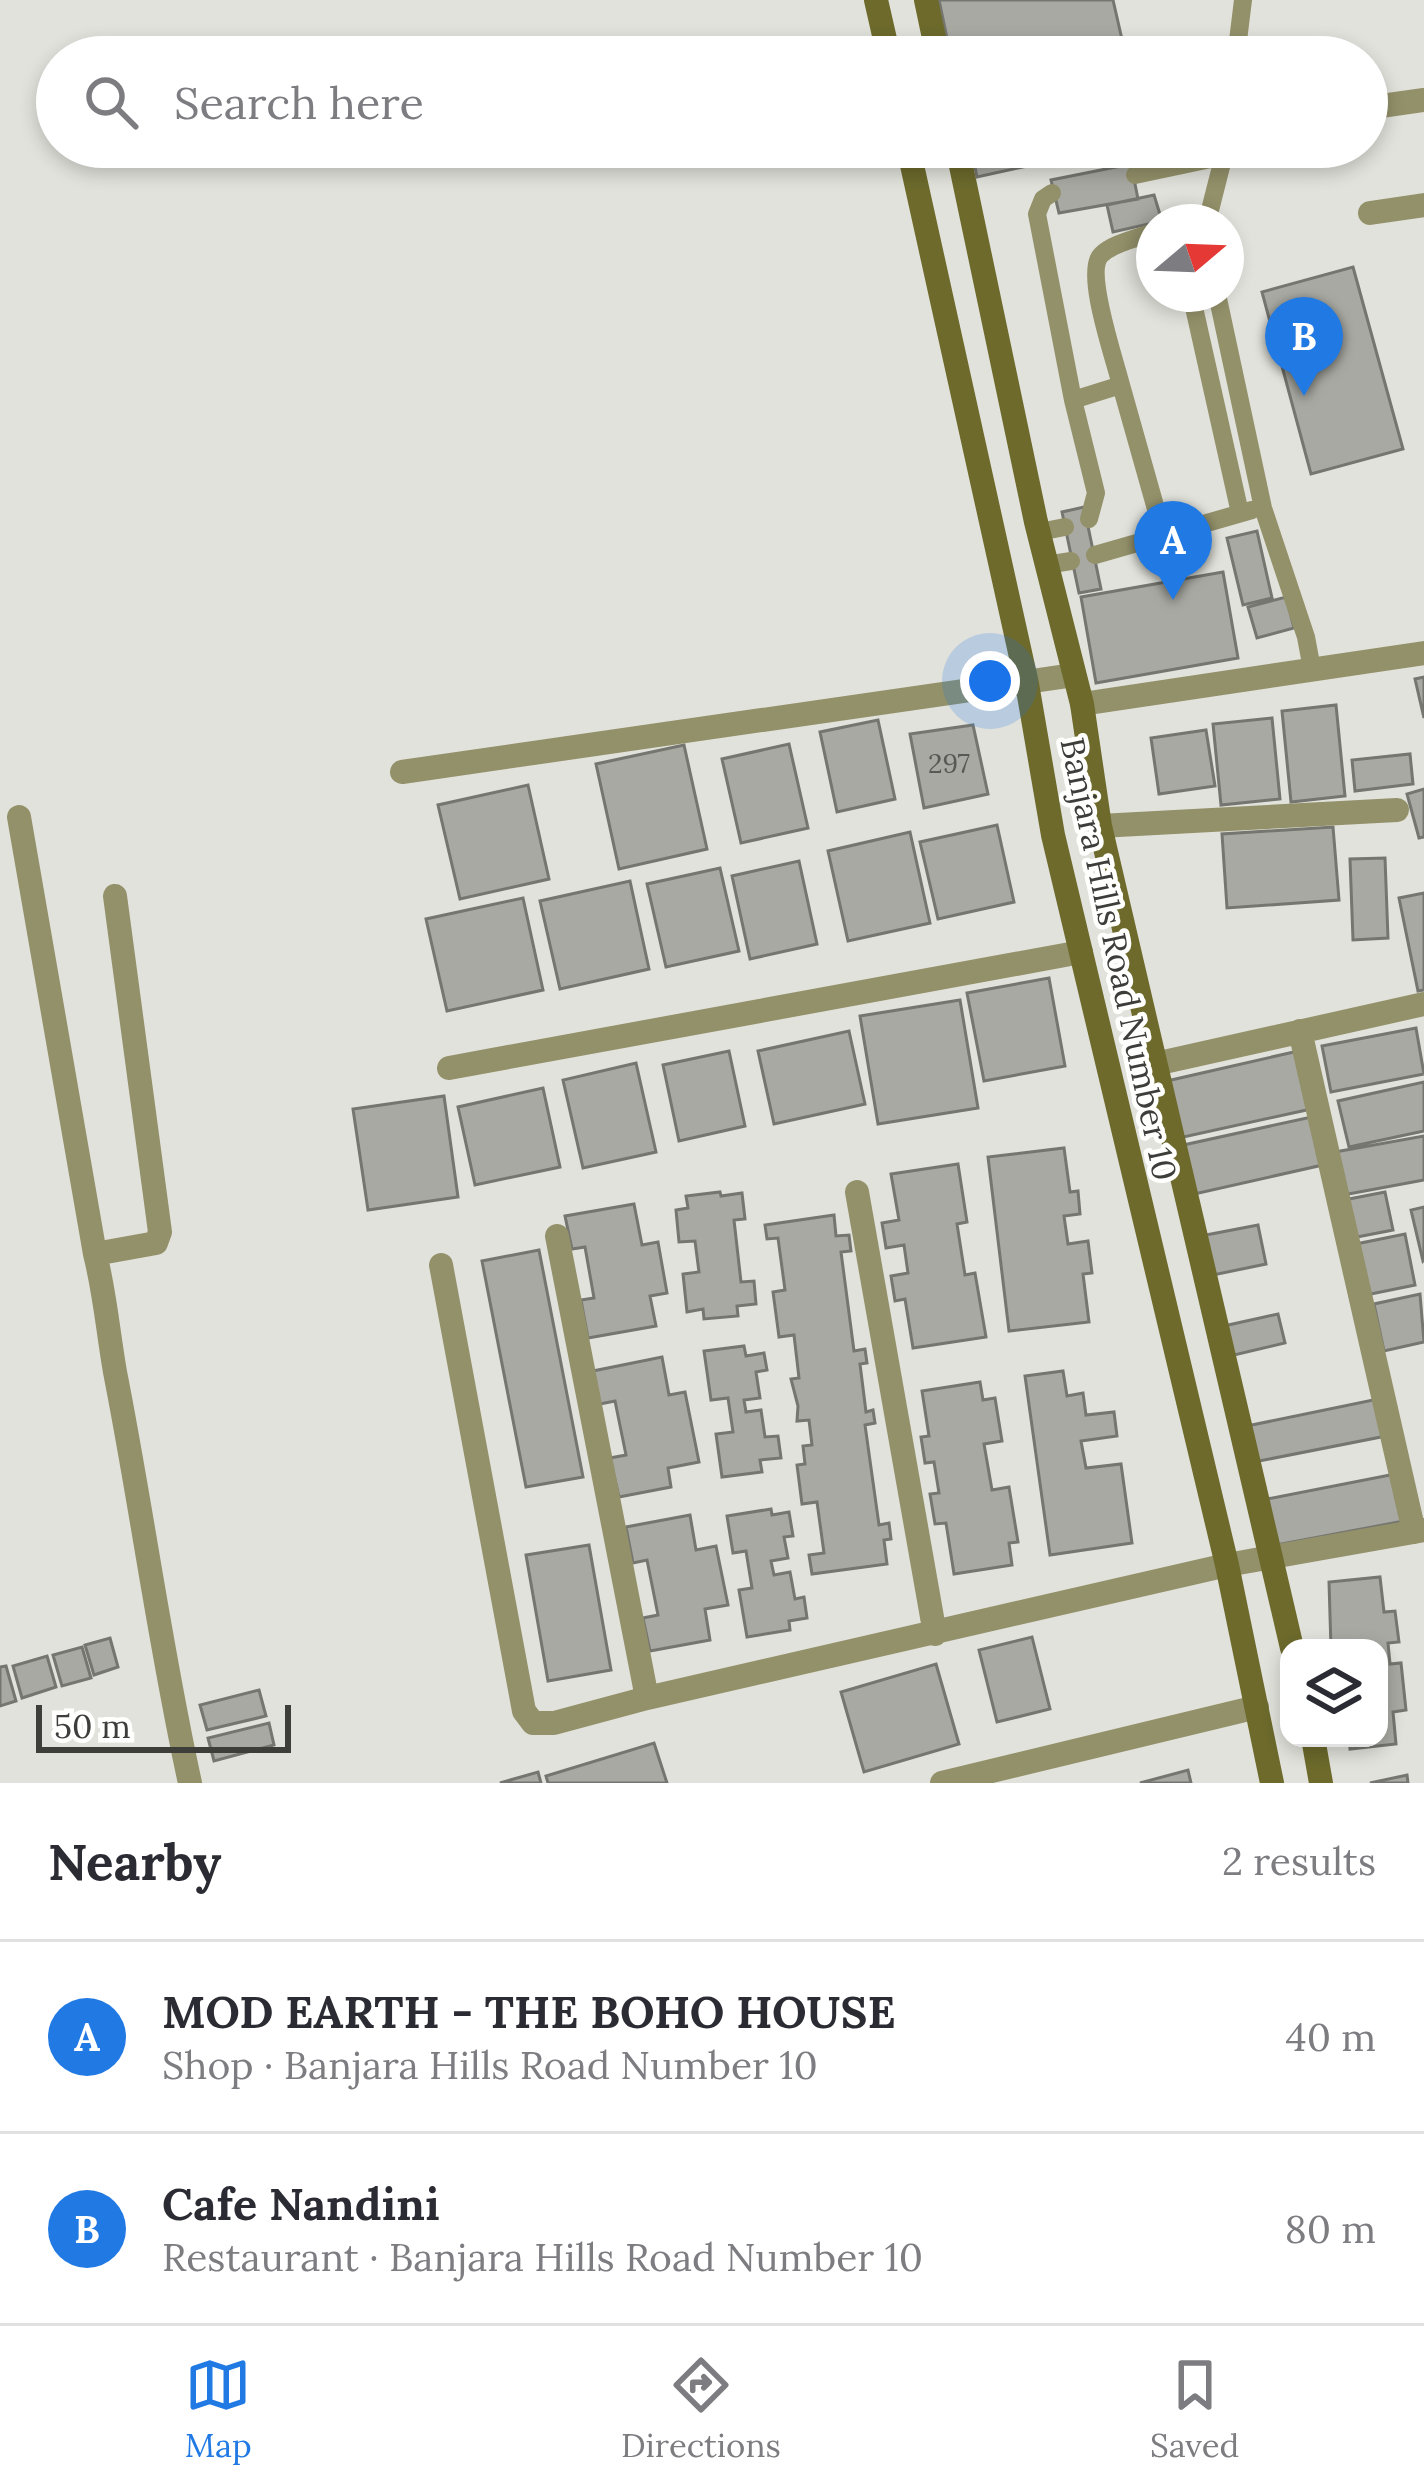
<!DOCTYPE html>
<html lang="en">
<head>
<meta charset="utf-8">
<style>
  :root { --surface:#fff; --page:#f2f2f3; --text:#2b2b33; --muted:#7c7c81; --line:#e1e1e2; --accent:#217ae4 }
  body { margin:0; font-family:Lora,serif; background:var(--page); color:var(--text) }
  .controls { position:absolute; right:36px; bottom:36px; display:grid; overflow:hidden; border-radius:24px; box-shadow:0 6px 18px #0003 }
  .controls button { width:108px; height:108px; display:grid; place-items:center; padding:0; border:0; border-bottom:3px solid var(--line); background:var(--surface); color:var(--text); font:60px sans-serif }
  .compass { position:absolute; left:1136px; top:204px; width:108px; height:108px; border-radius:50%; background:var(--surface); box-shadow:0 6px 18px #0003; rotate:71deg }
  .scale { position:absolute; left:36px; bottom:30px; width:255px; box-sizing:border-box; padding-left:12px; border:6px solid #3d3d3a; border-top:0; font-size:33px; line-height:42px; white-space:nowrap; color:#3d3d3a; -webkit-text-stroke:9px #fffffe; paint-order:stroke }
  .you { position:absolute; left:990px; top:681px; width:42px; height:42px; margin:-30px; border:9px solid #fff; border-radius:50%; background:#1a73e8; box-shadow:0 0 0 18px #1a73e833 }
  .badge { display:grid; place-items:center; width:78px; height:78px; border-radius:50%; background:var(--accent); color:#fff; font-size:39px; font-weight:700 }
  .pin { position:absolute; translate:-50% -99px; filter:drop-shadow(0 3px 6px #0008) }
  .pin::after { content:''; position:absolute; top:63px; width:42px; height:36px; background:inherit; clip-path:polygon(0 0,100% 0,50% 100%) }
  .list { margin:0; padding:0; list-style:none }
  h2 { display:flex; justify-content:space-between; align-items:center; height:156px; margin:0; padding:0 48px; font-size:51px }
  h2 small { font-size:39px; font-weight:400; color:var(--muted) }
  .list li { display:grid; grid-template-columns:78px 1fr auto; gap:36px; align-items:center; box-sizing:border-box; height:192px; padding:0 48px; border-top:3px solid var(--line) }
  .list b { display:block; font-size:45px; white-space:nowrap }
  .list p { margin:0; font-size:39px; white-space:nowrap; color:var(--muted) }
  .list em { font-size:39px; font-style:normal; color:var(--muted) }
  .icon { flex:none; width:66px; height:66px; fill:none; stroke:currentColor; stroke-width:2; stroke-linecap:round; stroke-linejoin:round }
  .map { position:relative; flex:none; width:1424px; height:1783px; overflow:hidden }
  .search { position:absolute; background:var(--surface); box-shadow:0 6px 18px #0003; left:36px; right:36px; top:36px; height:132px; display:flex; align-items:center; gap:30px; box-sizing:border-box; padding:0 42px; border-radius:66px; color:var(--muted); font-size:45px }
  .sheet { height:540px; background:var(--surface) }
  nav { display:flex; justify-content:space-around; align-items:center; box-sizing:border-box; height:168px; border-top:3px solid var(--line); background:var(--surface); font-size:33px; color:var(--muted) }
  nav a { display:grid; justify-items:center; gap:6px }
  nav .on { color:var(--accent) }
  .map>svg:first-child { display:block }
  .building { fill:#a9a9a3; stroke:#767670; stroke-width:3 }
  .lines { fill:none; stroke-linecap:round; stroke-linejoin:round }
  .service { stroke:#93916a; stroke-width:18 }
  .minor { stroke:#93916a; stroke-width:24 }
  .secondary { stroke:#6d6a2c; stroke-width:24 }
  .labels { text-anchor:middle; stroke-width:9; stroke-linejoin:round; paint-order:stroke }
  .number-label { font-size:27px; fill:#585854 }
  .street-label { font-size:33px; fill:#3d3d3a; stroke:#fffffe }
</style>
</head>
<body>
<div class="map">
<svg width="1424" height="1783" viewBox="0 0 1424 1783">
  <rect width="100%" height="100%" fill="#e2e2dc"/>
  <path class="building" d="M 939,0 L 1113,0 L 1126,57 L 951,57 Z
    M 971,147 L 1115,147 L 977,177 Z
    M 1131,164 L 1138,199 L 1059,213 L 1051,180 Z
    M 1154,195 L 1162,221 L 1113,232 L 1107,205 Z
    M 1353,267 L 1403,449 L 1311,474 L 1262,292 Z
    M 1084,507 L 1101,589 L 1079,593 L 1062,512 Z
    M 1257,531 L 1272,598 L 1243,605 L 1227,538 Z
    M 1223,572 L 1238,658 L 1096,683 L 1081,597 Z
    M 1286,597 L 1294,628 L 1257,638 L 1248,607 Z
    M 1424,677 L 1424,718 L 1415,679 Z
    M 1336,705 L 1345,796 L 1291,802 L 1282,711 Z
    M 1272,718 L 1280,799 L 1221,805 L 1213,724 Z
    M 878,720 L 895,799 L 837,812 L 820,732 Z
    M 973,725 L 988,794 L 924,808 L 910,734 Z
    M 1206,730 L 1215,786 L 1159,794 L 1151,738 Z
    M 789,744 L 808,828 L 741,843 L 722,759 Z
    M 684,745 L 707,849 L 619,869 L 596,764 Z
    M 1410,754 L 1413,784 L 1355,791 L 1352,760 Z
    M 528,785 L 549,879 L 460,899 L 438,805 Z
    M 1424,789 L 1424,837 L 1419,838 L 1407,794 Z
    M 997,825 L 1014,902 L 938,919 L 920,842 Z
    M 1333,827 L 1339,900 L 1227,908 L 1222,834 Z
    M 910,832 L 930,923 L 848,941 L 828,851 Z
    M 1385,858 L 1388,938 L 1353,940 L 1350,859 Z
    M 799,861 L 817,944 L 750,959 L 732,876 Z
    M 720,868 L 739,951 L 666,967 L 647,884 Z
    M 630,881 L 649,969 L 560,989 L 540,901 Z
    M 1424,893 L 1424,990 L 1418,991 L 1399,898 Z
    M 523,898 L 543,990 L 447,1011 L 426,919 Z
    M 1049,978 L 1065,1066 L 984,1081 L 967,993 Z
    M 960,1000 L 978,1108 L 878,1124 L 860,1016 Z
    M 1416,1028 L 1424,1074 L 1331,1092 L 1322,1046 Z
    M 849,1031 L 865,1104 L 774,1124 L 758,1051 Z
    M 729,1051 L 745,1126 L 679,1141 L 663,1065 Z
    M 1298,1051 L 1311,1109 L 1179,1138 L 1167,1081 Z
    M 636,1063 L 656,1152 L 583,1168 L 563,1080 Z
    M 1424,1082 L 1424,1131 L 1349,1147 L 1338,1101 Z
    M 543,1088 L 560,1167 L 475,1185 L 458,1107 Z
    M 444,1096 L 458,1197 L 368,1210 L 353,1109 Z
    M 1316,1116 L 1327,1164 L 1190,1195 L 1179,1146 Z
    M 1424,1136 L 1424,1180 L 1343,1195 L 1335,1152 Z
    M 1064,1148 L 1070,1192 L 1078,1191 L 1080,1214 L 1064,1216 L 1068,1244 L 1088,1241 L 1092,1273 L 1083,1274 L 1089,1322 L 1009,1331 L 988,1157 Z
    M 958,1164 L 967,1222 L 957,1224 L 965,1275 L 975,1273 L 986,1337 L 913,1348 L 905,1299 L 895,1301 L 891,1276 L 908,1273 L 904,1245 L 886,1248 L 882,1223 L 899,1220 L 891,1174 Z
    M 720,1192 L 721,1196 L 742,1193 L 745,1219 L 734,1220 L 741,1282 L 754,1281 L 756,1304 L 737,1306 L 738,1316 L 704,1319 L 703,1309 L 687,1312 L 683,1274 L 699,1272 L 695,1241 L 679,1242 L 676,1210 L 688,1208 L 686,1196 Z
    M 1385,1192 L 1393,1230 L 1352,1238 L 1344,1200 Z
    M 634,1204 L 642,1245 L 658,1242 L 667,1293 L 650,1296 L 656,1326 L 588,1338 L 581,1300 L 594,1298 L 585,1247 L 572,1249 L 565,1216 Z
    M 1424,1207 L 1424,1260 L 1423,1261 L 1411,1210 Z
    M 834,1215 L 836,1236 L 849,1235 L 851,1251 L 841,1252 L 854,1351 L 865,1349 L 867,1363 L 860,1364 L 866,1412 L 873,1410 L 875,1423 L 865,1425 L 879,1525 L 889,1523 L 891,1539 L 884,1540 L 887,1564 L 812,1574 L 809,1555 L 824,1553 L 817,1502 L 802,1504 L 797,1465 L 805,1464 L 803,1446 L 812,1445 L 809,1420 L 797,1421 L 798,1406 L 791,1379 L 799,1378 L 794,1335 L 779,1337 L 773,1292 L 785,1290 L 778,1238 L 767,1239 L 765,1225 Z
    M 1258,1225 L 1266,1264 L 1213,1275 L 1206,1235 Z
    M 1405,1234 L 1415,1285 L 1366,1295 L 1356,1244 Z
    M 539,1250 L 583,1477 L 526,1487 L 482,1261 Z
    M 1420,1294 L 1424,1342 L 1384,1351 L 1374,1304 Z
    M 1278,1314 L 1285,1343 L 1230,1356 L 1224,1326 Z
    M 744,1346 L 746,1356 L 764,1353 L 767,1370 L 756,1372 L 760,1398 L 744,1400 L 746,1412 L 761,1410 L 765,1437 L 778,1436 L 781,1458 L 760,1460 L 762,1472 L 722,1477 L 716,1434 L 733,1432 L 728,1398 L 711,1400 L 704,1351 Z
    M 662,1357 L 669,1395 L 685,1392 L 699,1462 L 668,1468 L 671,1487 L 619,1497 L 610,1458 L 626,1455 L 615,1401 L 600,1404 L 593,1371 Z
    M 1063,1371 L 1067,1396 L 1083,1393 L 1086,1415 L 1114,1412 L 1117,1436 L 1081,1441 L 1086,1468 L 1121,1464 L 1132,1543 L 1050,1555 L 1025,1376 Z
    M 980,1382 L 983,1400 L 995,1398 L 1002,1441 L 984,1444 L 992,1490 L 1009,1487 L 1018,1542 L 1009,1543 L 1012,1565 L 954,1574 L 946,1523 L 935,1524 L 930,1494 L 939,1493 L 934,1462 L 925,1463 L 921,1437 L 929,1436 L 922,1391 Z
    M 1378,1399 L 1386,1436 L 1254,1462 L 1247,1426 Z
    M 1395,1474 L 1404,1521 L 1271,1546 L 1262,1500 Z
    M 771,1509 L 772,1515 L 789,1512 L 793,1536 L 784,1537 L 788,1558 L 771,1561 L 774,1575 L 790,1572 L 795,1599 L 804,1597 L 807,1618 L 789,1621 L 790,1630 L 747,1637 L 739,1590 L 752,1588 L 746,1551 L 733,1553 L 727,1516 Z
    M 690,1515 L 696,1550 L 716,1546 L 728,1605 L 705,1609 L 710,1640 L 650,1651 L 643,1618 L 658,1615 L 647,1560 L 633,1563 L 626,1527 Z
    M 589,1545 L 611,1670 L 548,1681 L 526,1555 Z
    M 1380,1577 L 1384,1612 L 1395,1611 L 1399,1642 L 1388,1643 L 1390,1664 L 1401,1663 L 1406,1710 L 1393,1712 L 1396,1744 L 1350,1749 L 1349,1738 L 1379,1738 L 1379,1648 L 1331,1648 L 1329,1582 Z
    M 1032,1637 L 1050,1709 L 997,1722 L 979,1650 Z
    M 110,1638 L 118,1667 L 94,1675 L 85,1645 Z
    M 82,1647 L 91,1678 L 62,1686 L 53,1655 Z
    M 47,1656 L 56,1687 L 22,1698 L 13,1666 Z
    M 936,1664 L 959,1744 L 864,1772 L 841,1692 Z
    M 6,1666 L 16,1701 L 0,1706 L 0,1667 Z
    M 259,1690 L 266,1716 L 207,1730 L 200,1705 Z
    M 269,1723 L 274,1745 L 214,1761 L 208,1738 Z
    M 654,1743 L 667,1783 L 548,1783 L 546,1776 Z
    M 1188,1770 L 1191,1783 L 1140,1783 Z
    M 538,1772 L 541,1783 L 500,1783 Z
    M 1407,1775 L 1408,1783 L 1370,1783 Z"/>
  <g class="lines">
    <path class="service" d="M 1236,57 L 1243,0
      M 1135,175 L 1225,156
      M 1052,193 L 1043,199 L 1037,214 L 1073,400 L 1096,493 L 1089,519
      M 1183,222 L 1206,215
      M 1207,222 L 1226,147
      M 1191,294 L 1240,513
      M 1217,294 L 1263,508 L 1306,637 L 1312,669
      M 1121,385 L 1163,534
      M 1073,400 L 1121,385 C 1115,360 1084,272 1101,255 C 1113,243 1138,238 1154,232
      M 1039,532 L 1065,527
      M 1095,555 L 1252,510
      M 1046,565 L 1071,561"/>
    <path class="minor" d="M 1367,108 L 1424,100
      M 1370,213 L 1424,205
      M 1082,704 L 1424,653
      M 402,772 L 1074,675
      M 19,817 L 95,1254 C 105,1293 108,1332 115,1372 C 142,1509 160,1647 190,1783
      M 1100,826 L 1397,810
      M 1300,1031 L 1414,1532
      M 1155,1064 L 1424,1004
      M 449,1068 L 1081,952
      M 857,1192 L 935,1634
      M 557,1236 L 647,1698
      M 95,1254 L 156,1243 L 160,1232 L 115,896
      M 441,1265 L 524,1711 L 533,1723 L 554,1723 L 647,1698 L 1227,1565 L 1424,1530
      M 942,1783 L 1257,1707"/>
    <path class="secondary" d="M 876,0 L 889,57
      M 926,0 L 938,57
      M 908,147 L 1027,684 L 1053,835 L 1227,1565 L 1272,1783
      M 957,147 L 1036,522 L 1082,704 L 1100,826 L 1292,1648
      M 1313,1738 L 1321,1783"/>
  </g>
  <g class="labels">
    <g class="number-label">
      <text x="949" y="773">297</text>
    </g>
    <g class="street-label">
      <text transform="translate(1119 959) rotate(78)" y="12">Banjara Hills Road Number 10</text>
    </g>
  </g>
</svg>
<div class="controls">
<button><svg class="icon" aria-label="layers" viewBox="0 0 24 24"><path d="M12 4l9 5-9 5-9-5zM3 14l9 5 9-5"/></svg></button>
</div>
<svg class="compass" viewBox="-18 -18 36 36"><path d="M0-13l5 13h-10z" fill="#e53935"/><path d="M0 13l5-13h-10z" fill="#7c7c81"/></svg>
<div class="scale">50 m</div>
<div class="you"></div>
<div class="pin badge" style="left:1173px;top:600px">A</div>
<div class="pin badge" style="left:1304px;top:396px">B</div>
<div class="search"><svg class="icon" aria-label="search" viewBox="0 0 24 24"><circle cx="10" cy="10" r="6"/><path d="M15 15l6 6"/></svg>Search here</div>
</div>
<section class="sheet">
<h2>Nearby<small>2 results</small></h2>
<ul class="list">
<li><span class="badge">A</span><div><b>MOD EARTH - THE BOHO HOUSE</b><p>Shop · Banjara Hills Road Number 10</p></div><em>40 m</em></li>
<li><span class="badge">B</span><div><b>Cafe Nandini</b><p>Restaurant · Banjara Hills Road Number 10</p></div><em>80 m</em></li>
</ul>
</section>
<nav>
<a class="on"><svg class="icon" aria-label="map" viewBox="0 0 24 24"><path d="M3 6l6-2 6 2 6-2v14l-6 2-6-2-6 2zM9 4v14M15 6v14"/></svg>Map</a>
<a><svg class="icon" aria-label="directions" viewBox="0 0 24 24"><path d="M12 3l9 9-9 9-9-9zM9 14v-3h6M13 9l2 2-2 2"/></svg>Directions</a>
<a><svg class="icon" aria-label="saved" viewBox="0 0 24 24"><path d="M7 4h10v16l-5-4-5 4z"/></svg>Saved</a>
</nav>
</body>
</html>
